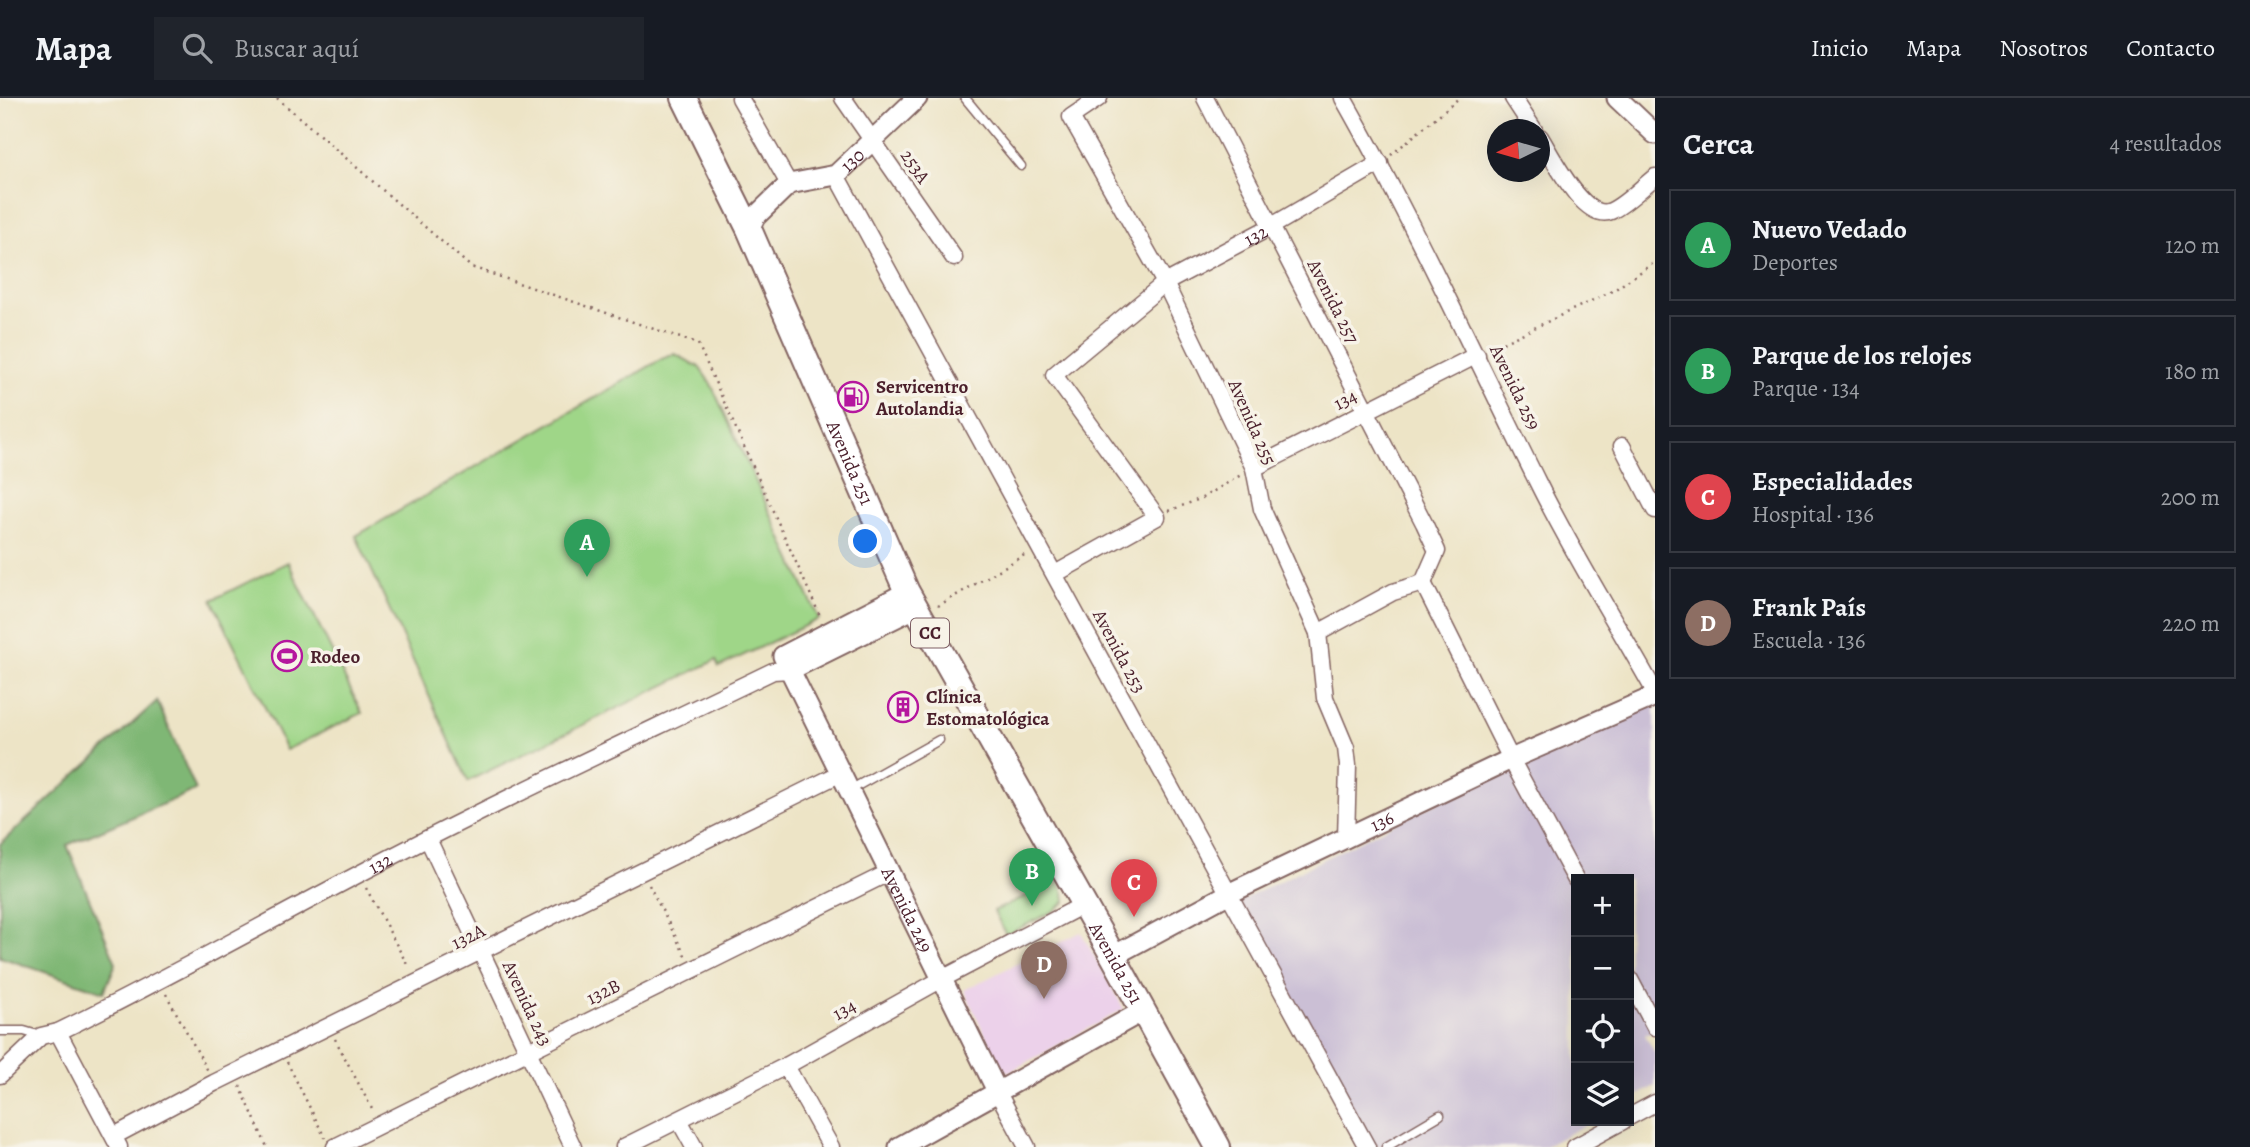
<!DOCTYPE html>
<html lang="es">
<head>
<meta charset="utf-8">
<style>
  :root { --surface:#171b24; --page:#20242c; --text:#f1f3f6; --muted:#9ea1a6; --line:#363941; --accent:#0f766e }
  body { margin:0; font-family:Alegreya,serif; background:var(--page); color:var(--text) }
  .controls { position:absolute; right:21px; bottom:21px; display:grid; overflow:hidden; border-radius:0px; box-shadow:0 7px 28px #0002 }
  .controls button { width:63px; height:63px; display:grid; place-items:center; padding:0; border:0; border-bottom:2px solid var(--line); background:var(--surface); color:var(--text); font:35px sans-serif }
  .compass { position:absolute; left:1487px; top:21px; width:63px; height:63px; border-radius:50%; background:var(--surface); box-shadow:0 7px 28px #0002; rotate:265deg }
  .you { position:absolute; left:866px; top:444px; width:24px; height:24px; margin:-18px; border:5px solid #fff; border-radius:50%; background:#1a73e8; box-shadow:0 0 0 10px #1a73e833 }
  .badge { display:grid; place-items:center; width:46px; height:46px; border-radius:50%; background:var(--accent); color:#fff; font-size:23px; font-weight:700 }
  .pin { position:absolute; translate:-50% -58px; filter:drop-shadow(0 2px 4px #0008) }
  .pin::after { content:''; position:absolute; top:37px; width:24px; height:21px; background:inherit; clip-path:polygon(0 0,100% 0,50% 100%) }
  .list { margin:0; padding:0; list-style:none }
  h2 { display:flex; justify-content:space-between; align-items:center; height:91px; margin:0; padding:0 28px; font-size:30px }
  h2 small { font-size:23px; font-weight:400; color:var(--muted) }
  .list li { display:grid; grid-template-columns:46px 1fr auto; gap:21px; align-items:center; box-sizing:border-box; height:112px; margin:0 14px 14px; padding:0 14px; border:2px solid var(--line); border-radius:0px }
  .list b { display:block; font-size:26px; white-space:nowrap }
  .list p { margin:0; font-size:23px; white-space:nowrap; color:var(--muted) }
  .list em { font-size:23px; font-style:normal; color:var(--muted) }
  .icon { flex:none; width:38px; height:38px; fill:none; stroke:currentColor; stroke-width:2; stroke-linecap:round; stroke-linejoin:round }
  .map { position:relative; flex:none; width:1655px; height:1049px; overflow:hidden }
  header { display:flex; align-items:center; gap:42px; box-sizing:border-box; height:98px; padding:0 35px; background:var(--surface); border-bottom:2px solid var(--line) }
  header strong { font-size:33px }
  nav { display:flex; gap:38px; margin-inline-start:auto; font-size:24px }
  .search { width:490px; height:63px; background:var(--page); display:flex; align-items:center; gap:18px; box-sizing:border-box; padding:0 24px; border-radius:0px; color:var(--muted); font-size:26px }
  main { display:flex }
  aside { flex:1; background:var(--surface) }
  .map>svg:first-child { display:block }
  .built { fill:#ecd1ea }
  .industrial { fill:#cbbfd5 }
  .green { fill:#9fd688; stroke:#747a5a; stroke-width:2 }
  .forest { fill:#7fb774; stroke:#646b50; stroke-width:2 }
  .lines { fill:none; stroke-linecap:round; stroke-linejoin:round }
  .service-casing { stroke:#836461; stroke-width:11 }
  .minor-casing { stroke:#836461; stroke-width:19 }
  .tertiary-casing { stroke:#836461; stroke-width:23 }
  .primary-casing { stroke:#836461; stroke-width:28 }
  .path { stroke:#836461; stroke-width:2.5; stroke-dasharray:2 5; stroke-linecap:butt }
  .service { stroke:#fff; stroke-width:8 }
  .minor { stroke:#fff; stroke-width:16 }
  .tertiary { stroke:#fff; stroke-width:19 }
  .primary { stroke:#fff; stroke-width:24 }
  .labels { text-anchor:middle; stroke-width:7; stroke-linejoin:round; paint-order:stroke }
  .shield { fill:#f7f3e8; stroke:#7e5f64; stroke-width:2 }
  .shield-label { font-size:18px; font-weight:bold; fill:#4a1f2b }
  .street-label { font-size:19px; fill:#4a1f2b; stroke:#f7f3e8 }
  .poi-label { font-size:19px; font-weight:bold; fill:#4a1f2b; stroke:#f7f3e8; text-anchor:start }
</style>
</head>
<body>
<header>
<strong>Mapa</strong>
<div class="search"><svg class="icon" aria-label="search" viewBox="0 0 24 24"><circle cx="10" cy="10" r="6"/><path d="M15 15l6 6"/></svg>Buscar aquí</div>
<nav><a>Inicio</a><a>Mapa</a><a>Nosotros</a><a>Contacto</a></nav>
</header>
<main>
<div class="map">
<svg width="1655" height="1049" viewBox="0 0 1655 1049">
  <rect width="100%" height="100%" fill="#f7f3e8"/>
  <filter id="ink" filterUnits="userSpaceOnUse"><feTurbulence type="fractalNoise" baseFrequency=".0143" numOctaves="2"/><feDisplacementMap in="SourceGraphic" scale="14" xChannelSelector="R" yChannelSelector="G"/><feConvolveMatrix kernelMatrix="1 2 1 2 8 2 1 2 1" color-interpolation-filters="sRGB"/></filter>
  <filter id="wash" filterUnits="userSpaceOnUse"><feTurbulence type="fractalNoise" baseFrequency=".00686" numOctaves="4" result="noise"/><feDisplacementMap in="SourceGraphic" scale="28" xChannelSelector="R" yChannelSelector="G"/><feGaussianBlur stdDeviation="1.57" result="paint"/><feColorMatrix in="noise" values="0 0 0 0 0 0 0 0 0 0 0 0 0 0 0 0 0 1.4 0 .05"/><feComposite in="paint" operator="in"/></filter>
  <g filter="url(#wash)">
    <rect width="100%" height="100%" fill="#ede4c6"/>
    <path class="built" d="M 1081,834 L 1124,911 L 1009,974 L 1001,971 L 964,892 Z"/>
    <path class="industrial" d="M 1655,598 L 1655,931 L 1645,937 L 1655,955 L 1655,988 L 1629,1002 L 1629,781 L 1576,781 L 1576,1023 L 1592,1023 L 1544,1049 L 1368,1049 L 1236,805 L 1561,642 Z"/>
    <path class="green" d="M 675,256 L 699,269 L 711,286 L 819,521 L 719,569 L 716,562 L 468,683 L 356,438 L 662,261 Z
      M 288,464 L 362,615 L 286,652 L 212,502 Z
      M 1058,783 L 1064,794 L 1065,804 L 1054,813 L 1006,837 L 994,813 Z"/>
    <path class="forest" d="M 157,603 L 196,692 L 67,747 L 116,865 L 104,894 L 0,859 L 0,746 Z"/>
  </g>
  <g filter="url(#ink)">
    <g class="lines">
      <g class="service-casing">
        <path id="service" d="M 965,0 L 1021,68
          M 850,692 L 939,642
          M 0,933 L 24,933 L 41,938
          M 1386,1049 L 1440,1017"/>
      </g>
      <g class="minor-casing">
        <g id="minor">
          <path d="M 740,0 L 789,86"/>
          <path d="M 843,0 L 954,160"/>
          <path d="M 1099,0 L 1071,19 L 1165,185 L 1254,370 L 1262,411 L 1318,535 L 1325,600 L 1346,650 L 1348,667 L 1346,741"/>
          <path d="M 1205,0 L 1424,425 L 1437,453 L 1423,485 L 1393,494 L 1318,535"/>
          <path d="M 1343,0 C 1414,125 1474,256 1538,385 C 1573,456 1616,524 1655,594"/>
          <path d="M 1513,0 L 1534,32"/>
          <path d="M 1540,39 C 1552,58 1584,125 1611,113 C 1626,106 1641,90 1655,79"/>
          <path d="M 836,77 L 1367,1049"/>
          <path d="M 1622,348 L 1655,412"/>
          <path d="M 1254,370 L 1477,257"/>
          <path id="s1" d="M 1055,476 L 1157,419 L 1054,277 L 1165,185 L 1272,128 L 1380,65"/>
          <path d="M 1423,485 L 1511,661 L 1576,782"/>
          <path d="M 428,741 L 573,1049"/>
          <path d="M 1629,880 L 1655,929"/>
          <path d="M 58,934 L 119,1049"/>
          <path d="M 786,968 L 831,1049"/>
          <path id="s2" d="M 0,977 L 41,938 L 58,934 C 160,884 258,829 359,776 C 495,704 635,640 773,573 L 790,572"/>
          <path d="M 997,993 L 1027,1049"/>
          <path d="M 1629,1019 L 1655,1005"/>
          <path d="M 679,1022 L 694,1049"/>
          <path d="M 114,1038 L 214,985 L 841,675"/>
          <path d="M 335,1049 L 890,774"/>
          <path d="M 624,1049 L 786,968 L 942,881 L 1083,807"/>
          <path d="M 1575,1049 L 1623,1023"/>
        </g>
      </g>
      <g class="tertiary-casing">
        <g id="tertiary">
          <path d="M 1617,0 L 1655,36"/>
          <path id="s3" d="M 749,131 L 755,119 L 789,86 L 836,77 L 917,0"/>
          <path id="s4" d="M 907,494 L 783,558 L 997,993"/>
          <path d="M 790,572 L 915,510"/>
          <path id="s5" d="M 1113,858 L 1228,796 L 1511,661 L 1655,598"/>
          <path d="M 899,1049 L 1143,913"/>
        </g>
      </g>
      <g class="primary-casing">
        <g id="primary">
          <path id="s6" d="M 684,0 L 749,131 L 907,494 L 1113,858 L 1218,1049"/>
        </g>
      </g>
      <path class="path" d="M 277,0 L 471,169 L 698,246 L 821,520
        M 1391,57 L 1459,0
        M 1490,251 L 1614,192 L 1655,164
        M 1169,413 L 1202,400 L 1241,377
        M 938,508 L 1026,456
        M 649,787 L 686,859
        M 366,790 L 409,870
        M 166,896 L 208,973
        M 335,941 L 373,1013
        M 287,964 L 325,1040
        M 240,988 L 267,1049"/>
      <use href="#service" class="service"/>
      <use href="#minor" class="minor"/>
      <use href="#tertiary" class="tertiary"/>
      <use href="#primary" class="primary"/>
    </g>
  </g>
  <defs>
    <g id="fuel-ring" transform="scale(1.575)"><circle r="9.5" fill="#f7f3e8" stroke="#b5179e" stroke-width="1.5"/><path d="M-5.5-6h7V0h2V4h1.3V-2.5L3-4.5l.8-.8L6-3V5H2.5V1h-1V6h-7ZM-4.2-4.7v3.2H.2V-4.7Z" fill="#b5179e"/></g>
    <g id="stadium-ring" transform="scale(1.575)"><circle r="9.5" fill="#f7f3e8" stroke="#b5179e" stroke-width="1.5"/><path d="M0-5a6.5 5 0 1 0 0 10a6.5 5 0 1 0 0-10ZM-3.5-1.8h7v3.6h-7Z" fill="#b5179e"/></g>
    <g id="building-ring" transform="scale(1.575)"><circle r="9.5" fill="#f7f3e8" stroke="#b5179e" stroke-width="1.5"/><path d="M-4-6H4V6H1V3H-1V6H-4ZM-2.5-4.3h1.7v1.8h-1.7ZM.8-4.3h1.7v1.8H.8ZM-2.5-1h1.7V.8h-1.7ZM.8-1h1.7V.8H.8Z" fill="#b5179e"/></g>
  </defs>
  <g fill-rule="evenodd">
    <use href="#fuel-ring" x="853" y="299"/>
    <use href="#stadium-ring" x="287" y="558"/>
    <use href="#building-ring" x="903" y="609"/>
  </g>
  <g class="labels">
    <rect class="shield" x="911" y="520.5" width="38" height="29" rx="5"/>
    <g class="shield-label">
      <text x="930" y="541">CC</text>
    </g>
    <g class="street-label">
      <text dy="7" stroke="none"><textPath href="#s3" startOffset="131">130</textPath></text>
      <text transform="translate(916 68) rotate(56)" y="7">253A</text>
      <text dy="7" stroke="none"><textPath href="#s1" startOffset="539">132</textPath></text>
      <text transform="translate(1334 203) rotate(63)" y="7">Avenida 257</text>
      <text transform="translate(1516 289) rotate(64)" y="7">Avenida 259</text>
      <text transform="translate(1345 301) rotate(-27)" y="7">134</text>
      <text transform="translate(1253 324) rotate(66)" y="7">Avenida 255</text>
      <text dy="7" stroke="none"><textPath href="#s6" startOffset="401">Avenida 251</textPath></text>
      <text transform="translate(1120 553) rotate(62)" y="7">Avenida 253</text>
      <text dy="7" stroke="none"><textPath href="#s5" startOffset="301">136</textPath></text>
      <text dy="7" stroke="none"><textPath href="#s2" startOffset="438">132</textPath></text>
      <text dy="7" stroke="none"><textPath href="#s4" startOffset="422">Avenida 249</textPath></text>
      <text transform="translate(468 838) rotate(-26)" y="7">132A</text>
      <text dy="7" stroke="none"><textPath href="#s6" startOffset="968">Avenida 251</textPath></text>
      <text transform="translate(603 893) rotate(-26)" y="7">132B</text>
      <text transform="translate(528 905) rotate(65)" y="7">Avenida 243</text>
      <text transform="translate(844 911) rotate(-29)" y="7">134</text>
    </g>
    <g class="poi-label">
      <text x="876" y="295">Servicentro<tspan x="876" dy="22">Autolandia</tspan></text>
      <text x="310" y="565">Rodeo</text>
      <text x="926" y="605">Clínica<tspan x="926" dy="22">Estomatológica</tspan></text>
    </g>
  </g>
</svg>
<div class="controls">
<button>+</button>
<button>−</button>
<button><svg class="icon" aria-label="locate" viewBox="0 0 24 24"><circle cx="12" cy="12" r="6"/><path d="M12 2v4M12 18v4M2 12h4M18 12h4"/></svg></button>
<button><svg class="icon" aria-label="layers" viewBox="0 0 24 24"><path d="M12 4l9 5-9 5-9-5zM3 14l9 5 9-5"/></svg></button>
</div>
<svg class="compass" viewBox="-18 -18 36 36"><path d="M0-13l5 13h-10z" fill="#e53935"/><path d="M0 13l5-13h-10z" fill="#9ea1a6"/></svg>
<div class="you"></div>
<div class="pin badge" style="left:587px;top:479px;background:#2e9e5b">A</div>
<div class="pin badge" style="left:1032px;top:808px;background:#2e9e5b">B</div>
<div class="pin badge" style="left:1134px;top:819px;background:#e0444e">C</div>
<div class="pin badge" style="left:1044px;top:901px;background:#8d6e63">D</div>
</div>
<aside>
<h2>Cerca<small>4 resultados</small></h2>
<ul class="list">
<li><span class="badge" style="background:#2e9e5b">A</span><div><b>Nuevo Vedado</b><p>Deportes</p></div><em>120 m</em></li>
<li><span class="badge" style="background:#2e9e5b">B</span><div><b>Parque de los relojes</b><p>Parque · 134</p></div><em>180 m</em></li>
<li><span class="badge" style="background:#e0444e">C</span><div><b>Especialidades</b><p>Hospital · 136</p></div><em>200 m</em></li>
<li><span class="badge" style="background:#8d6e63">D</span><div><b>Frank País</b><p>Escuela · 136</p></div><em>220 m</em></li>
</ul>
</aside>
</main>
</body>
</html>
